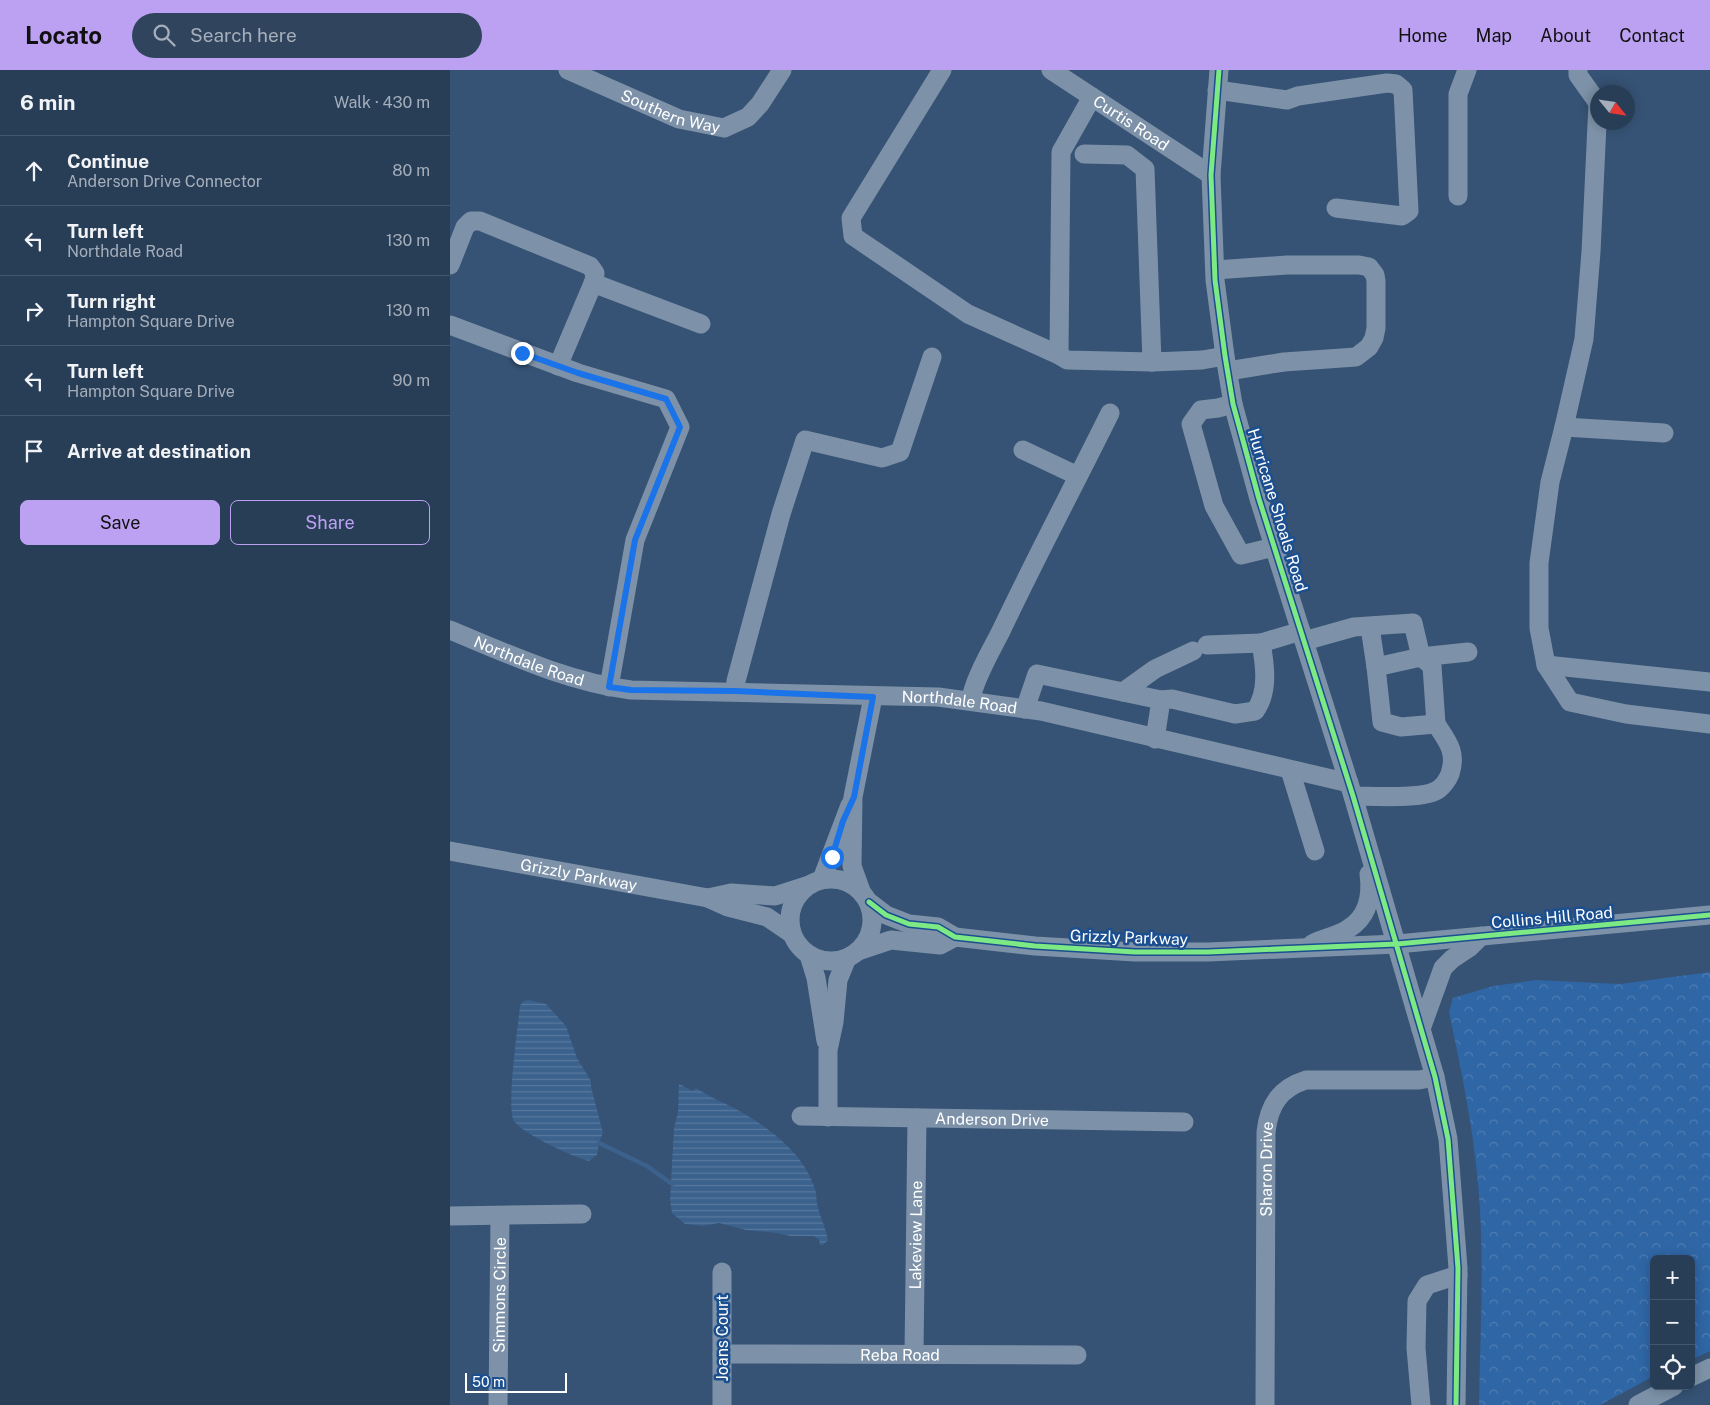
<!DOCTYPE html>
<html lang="en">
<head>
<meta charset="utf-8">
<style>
  :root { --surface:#283e57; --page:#30455d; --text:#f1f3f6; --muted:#a5aeba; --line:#44576d; --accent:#bca0f2 }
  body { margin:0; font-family:"Public Sans",sans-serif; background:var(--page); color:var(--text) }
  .controls { position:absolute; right:15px; bottom:15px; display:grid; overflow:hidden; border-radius:8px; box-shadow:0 2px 12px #0003 }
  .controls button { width:45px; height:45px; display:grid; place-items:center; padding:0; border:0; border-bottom:1px solid var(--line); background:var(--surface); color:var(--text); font:25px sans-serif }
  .compass { position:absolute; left:1140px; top:15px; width:45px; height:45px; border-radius:50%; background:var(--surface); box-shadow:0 2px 12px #0003; rotate:120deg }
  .scale { position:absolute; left:15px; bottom:12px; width:102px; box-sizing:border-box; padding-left:5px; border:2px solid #fff; border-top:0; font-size:14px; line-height:18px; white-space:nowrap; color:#fff; -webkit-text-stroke:4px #1b4f8f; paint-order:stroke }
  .stop { position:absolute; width:15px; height:15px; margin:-11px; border:4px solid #1a73e8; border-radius:50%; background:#fff }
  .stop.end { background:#1a73e8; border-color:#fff; box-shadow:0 1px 5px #0008 }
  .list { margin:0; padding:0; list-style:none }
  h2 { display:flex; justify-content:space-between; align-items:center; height:65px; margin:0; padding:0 20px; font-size:21px }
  h2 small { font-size:16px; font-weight:400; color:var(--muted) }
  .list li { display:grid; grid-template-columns:32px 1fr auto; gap:15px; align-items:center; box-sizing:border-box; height:70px; padding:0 20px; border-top:1px solid var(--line) }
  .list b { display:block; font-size:19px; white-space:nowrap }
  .list p { margin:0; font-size:16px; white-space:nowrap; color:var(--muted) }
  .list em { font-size:16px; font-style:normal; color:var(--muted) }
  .actions { display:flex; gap:10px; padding:15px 20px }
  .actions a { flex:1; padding:11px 0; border:1px solid var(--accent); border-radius:8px; text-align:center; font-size:18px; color:var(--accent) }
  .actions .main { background:var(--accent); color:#111 }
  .icon { flex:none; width:28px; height:28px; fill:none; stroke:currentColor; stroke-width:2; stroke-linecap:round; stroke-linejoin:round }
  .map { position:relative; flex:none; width:1260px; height:1335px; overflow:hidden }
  header { display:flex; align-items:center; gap:30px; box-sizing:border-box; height:70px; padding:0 25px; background:var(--accent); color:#111 }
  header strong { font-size:24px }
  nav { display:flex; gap:28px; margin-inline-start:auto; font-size:18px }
  .search { width:350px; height:45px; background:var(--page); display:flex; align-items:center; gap:12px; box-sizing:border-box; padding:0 18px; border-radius:28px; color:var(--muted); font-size:19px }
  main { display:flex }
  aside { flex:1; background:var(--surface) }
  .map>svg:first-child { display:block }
  .forest { fill:url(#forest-crowns) }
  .water { fill:url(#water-rules) }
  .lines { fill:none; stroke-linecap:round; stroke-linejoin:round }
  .stream { stroke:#3b618d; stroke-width:4.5 }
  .minor { stroke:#7d92a8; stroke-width:19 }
  .cycleway-casing { stroke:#1b4f8f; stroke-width:8 }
  .cycleway { stroke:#7ce984; stroke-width:5 }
  .route { stroke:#1a73e8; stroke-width:6 }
  .labels { text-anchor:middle; stroke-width:5; stroke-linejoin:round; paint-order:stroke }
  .street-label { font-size:16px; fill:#fff; stroke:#1b4f8f }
</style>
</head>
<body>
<header>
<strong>Locato</strong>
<div class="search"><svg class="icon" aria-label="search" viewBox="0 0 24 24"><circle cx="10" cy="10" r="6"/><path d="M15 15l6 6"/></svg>Search here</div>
<nav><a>Home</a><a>Map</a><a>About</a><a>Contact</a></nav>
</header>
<main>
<aside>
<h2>6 min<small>Walk · 430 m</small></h2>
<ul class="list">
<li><svg class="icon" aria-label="ahead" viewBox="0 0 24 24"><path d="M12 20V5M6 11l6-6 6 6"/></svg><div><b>Continue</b><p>Anderson Drive Connector</p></div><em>80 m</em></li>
<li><svg class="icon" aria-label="left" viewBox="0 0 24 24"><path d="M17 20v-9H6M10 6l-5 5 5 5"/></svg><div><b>Turn left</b><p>Northdale Road</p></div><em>130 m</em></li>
<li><svg class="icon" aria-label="right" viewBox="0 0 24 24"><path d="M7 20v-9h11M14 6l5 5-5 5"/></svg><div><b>Turn right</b><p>Hampton Square Drive</p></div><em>130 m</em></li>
<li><svg class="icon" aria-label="left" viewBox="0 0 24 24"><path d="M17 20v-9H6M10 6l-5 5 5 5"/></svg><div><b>Turn left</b><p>Hampton Square Drive</p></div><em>90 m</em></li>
<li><svg class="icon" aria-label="arrive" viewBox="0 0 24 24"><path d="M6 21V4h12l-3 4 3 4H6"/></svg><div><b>Arrive at destination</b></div></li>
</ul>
<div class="actions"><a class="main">Save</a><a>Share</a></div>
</aside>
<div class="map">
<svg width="1260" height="1335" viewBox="0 0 1260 1335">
  <defs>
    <pattern id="forest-crowns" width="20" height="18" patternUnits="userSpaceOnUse" patternTransform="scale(1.25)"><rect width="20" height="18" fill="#2f66a5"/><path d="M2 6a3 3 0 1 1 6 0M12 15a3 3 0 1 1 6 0" fill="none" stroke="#4e7db2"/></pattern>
    <pattern id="water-rules" width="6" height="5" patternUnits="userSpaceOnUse" patternTransform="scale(1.25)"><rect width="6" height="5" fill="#3b618d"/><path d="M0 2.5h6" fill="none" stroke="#58799e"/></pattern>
  </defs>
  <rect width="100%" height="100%" fill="#365274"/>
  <path class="forest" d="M 1260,902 L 1260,1281 L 1241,1290 L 1241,1189 L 1204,1189 L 1204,1306 L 1150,1335 L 1029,1335 C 1030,1262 1035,1187 1028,1114 C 1023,1056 1011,999 999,942 L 1003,928 L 1043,916 L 1086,910 L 1170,914 Z"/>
  <path class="water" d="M 79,930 L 96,934 L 116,956 L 127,988 L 141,1011 L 141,1017 L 153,1063 L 150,1069 L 147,1085 L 139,1091 C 123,1087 73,1064 64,1051 C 56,1040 68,955 70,936 L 73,931 Z
    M 229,1014 L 243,1021 L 246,1018 C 261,1028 278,1034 293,1043 C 323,1061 354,1084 365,1119 C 367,1125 366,1132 368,1138 C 371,1149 376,1159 378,1170 L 373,1175 L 370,1175 L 369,1170 L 364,1166 L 340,1166 L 327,1163 L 296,1160 L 269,1153 L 253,1156 L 235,1154 L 222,1143 L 220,1130 L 224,1058 L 228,1042 Z"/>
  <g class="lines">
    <path class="stream" d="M 149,1073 L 197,1096 L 222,1114"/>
    <g class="minor">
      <path id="s1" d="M 118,0 L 229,49 L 274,58 L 298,47 L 310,34 L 332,0"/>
      <path d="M 492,0 L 401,148 L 403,166 L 518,244 L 609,285"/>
      <path id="s2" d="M 601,0 L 761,105"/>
      <path d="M 769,0 L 761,105 L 765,210 L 775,286 L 783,334 L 809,429 L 903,726 L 985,1007 L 998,1069 L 1008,1198 L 1006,1335"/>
      <path d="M 1128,0 L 1128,5 L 1148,33"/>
      <path d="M 767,20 L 837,30 L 848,26 L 937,13 L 946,14 L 953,20 L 959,141 L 952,146 L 886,138"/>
      <path d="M 634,84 L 677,85 L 695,99 L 702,292 L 617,290 L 609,285 L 611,82 L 642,27"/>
      <path d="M 1008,126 L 1008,24 L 1017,0"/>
      <path d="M 0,195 L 15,157 L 21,151 L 30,151 L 140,196 L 145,203 L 144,211 L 108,296"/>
      <path d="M 765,200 L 837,195 L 909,195 L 919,197 L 925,205 L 926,211 L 926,258 L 924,268 L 919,277 L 906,287 L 834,292 L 778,301"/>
      <path d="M 143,213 L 251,254"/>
      <path d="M 0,255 L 128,303 L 216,329 L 230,357 L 185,470 L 159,617"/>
      <path d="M 702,292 L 752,290 L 775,286"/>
      <path d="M 783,334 L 768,338 L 751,340 L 741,354 L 764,436 L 791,485 L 824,477"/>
      <path d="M 1114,357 L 1134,269 L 1141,182 L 1148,33"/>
      <path d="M 1214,363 L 1114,357 L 1100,412 L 1089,493 L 1089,558 L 1096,595 L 1260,612"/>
      <path d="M 573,380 L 628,406"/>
      <path d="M 920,557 L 926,597"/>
      <path id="s3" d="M 0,560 C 58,584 118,612 181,620 L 488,627 L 591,641 L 899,713"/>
      <path d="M 854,571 L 904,557 L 963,553 L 971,587 L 926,597 L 932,652 L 951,657 L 986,654 C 998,672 1007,682 1000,704 C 998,709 993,716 989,719 C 975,730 922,726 903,726"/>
      <path d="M 757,575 L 811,573"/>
      <path d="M 971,587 L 982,596 L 986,654"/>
      <path d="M 971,587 L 1018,582"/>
      <path d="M 1096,595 L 1120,632 L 1176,644 L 1260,654"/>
      <path d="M 285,621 L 286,611 L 331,444 L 355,370 L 432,388 L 450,382 L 482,287"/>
      <path d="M 673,622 L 705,599 L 743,581"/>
      <path d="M 521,630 C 523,611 542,579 551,561 C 586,487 624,416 660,343"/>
      <path d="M 575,639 L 587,604 L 711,630"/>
      <path d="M 705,669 L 711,630 L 722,629 L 785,644 L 805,641 C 819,622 815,595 811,573 L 851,561"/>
      <path d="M 840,700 L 865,781"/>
      <path id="s4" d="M 0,781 L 258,828 L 278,837 L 317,847 L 342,864"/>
      <path d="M 372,809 L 400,735"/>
      <circle cx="381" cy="850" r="41"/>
      <path d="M 411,821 L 402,796 L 403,727 L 423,627"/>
      <path d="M 258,828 L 281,823 L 325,826 L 359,815"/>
      <path d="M 419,832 L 436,845 L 459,854 L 488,857 L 505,867 L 585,876 L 685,882 L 758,882 L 947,874 L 1260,845"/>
      <path d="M 862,874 C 873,868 887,866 898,859 C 918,847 922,826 919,804"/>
      <path d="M 408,881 L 441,870 L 490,875 L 505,867"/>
      <path d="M 359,885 L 366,908 L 376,971"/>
      <path d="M 971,959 L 993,898 L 1002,889 L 1020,877 L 1031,866"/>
      <path id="s5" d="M 351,1046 L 734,1052"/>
      <path d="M 378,1047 L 378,980 L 384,952 L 388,910 L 397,888"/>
      <path d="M 0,1146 L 132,1144"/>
      <path id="s6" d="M 464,1283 L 467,1048"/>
      <path id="s7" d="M 272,1284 L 627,1285"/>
      <path d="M 1241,1307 L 1260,1298"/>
      <path id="s8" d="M 48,1335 L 50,1146"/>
      <path d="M 272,1335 L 272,1202"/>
      <path id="s9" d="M 815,1335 L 816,1062 C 819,1035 830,1018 856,1010 L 969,1010 L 985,1007"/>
      <path d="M 971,1335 L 966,1278 L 967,1231 L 977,1215 L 1008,1205"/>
      <path d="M 1188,1335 L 1224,1316"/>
    </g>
    <g class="cycleway-casing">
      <path id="cycleway" d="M 769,0 L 761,105 L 765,210 L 775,286 L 783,334 L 809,429 L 903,726 L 985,1007 L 998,1069 L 1008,1198 L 1006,1335
        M 419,832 L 436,845 L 459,854 L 488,857 L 505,867 L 585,876 L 685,882 L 758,882 L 947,874 L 1260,845"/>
    </g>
    <use href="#cycleway" class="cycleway"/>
  </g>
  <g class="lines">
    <path class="route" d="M 72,283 L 128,303 L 216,329 L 230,357 L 185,470 L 159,617 L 181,620 L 285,621 L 423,627 L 404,727 L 393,751 L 382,787"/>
  </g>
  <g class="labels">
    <g class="street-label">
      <text dy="6" stroke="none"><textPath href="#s1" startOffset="111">Southern Way</textPath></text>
      <text dy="6" stroke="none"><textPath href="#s2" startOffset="96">Curtis Road</textPath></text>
      <text transform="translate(828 440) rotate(73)" y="6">Hurricane Shoals Road</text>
      <text dy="6" stroke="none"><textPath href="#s3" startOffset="85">Northdale Road</textPath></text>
      <text dy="6" stroke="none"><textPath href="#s3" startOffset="520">Northdale Road</textPath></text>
      <text dy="6" stroke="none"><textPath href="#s4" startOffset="131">Grizzly Parkway</textPath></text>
      <text transform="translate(1102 847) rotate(-5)" y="6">Collins Hill Road</text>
      <text transform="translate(679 867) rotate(2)" y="6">Grizzly Parkway</text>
      <text dy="6" stroke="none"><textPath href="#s5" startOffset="191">Anderson Drive</textPath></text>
      <text dy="6" stroke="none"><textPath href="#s9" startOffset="236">Sharon Drive</textPath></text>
      <text dy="6" stroke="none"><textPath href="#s6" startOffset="118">Lakeview Lane</textPath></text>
      <text dy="6" stroke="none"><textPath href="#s8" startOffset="110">Simmons Circle</textPath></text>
      <text transform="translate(272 1268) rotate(-90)" y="6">Joans Court</text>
      <text dy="6" stroke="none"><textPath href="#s7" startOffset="178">Reba Road</textPath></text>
    </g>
  </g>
</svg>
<div class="controls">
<button>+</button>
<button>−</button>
<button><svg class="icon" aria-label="locate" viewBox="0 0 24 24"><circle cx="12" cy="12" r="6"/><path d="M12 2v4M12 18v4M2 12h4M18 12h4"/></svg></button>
</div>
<svg class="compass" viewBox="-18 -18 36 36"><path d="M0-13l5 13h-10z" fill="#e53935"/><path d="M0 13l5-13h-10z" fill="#a5aeba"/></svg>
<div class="scale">50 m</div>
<div class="stop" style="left:382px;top:787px"></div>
<div class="stop end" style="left:72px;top:283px"></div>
</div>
</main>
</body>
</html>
